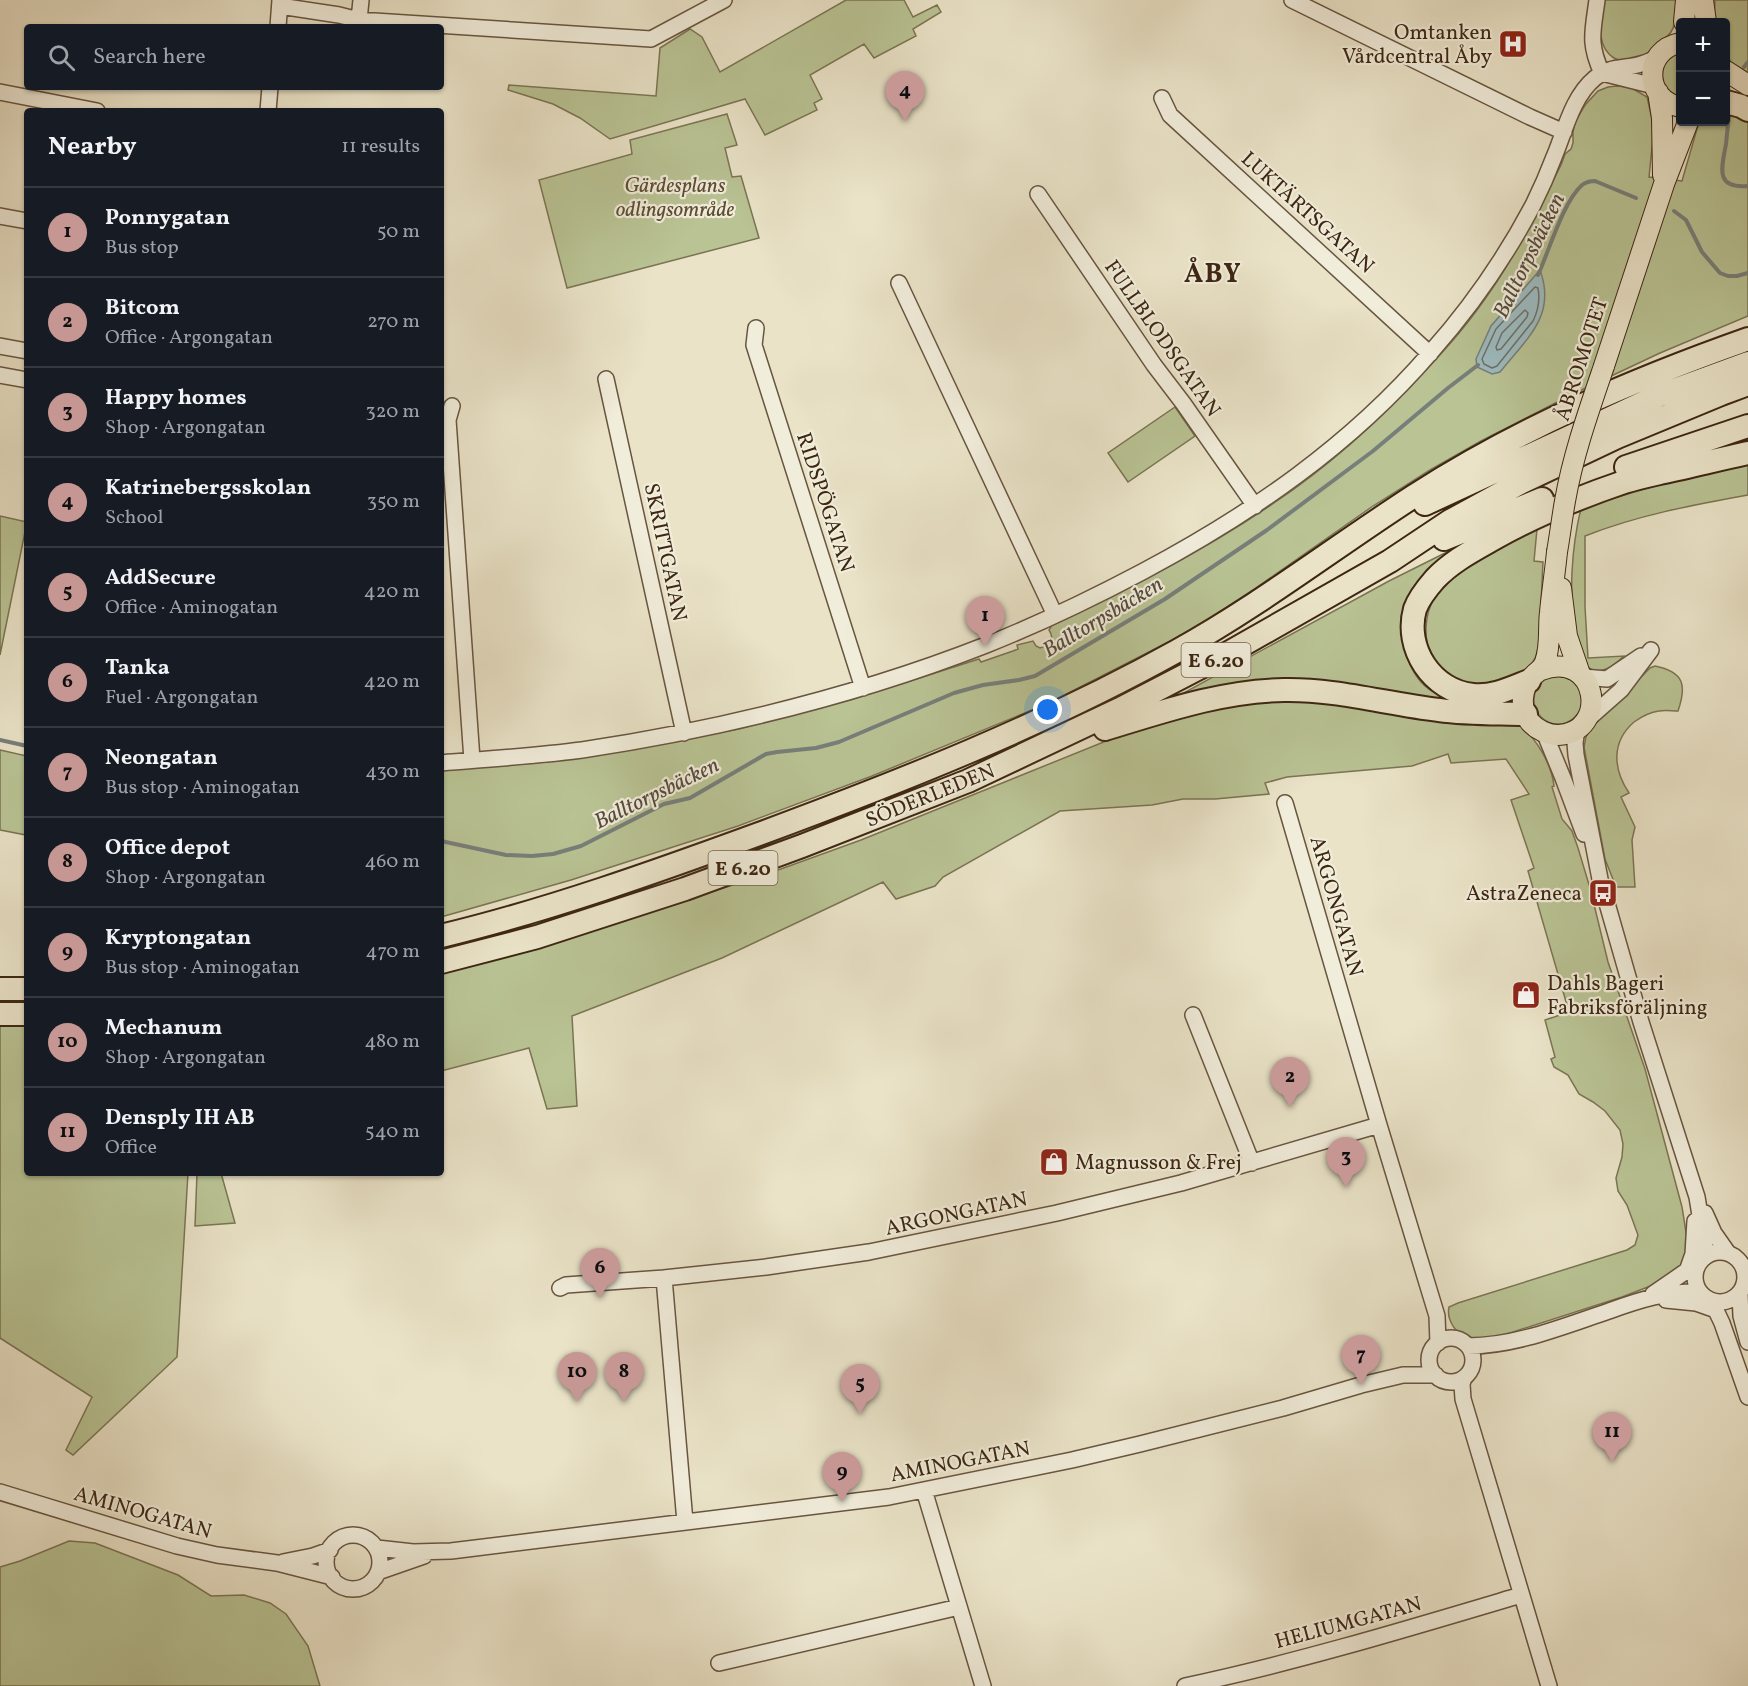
<!DOCTYPE html>
<html lang="en">
<head>
<meta charset="utf-8">
<style>
  :root { --surface:#171b24; --page:#20242c; --text:#f1f3f6; --muted:#9ea1a6; --line:#363941; --accent:#c59692 }
  body { margin:0; font-family:Vollkorn,serif; background:var(--page); color:var(--text) }
  .controls { position:absolute; right:18px; top:18px; display:grid; overflow:hidden; border-radius:6px; box-shadow:0 2px 4px #0004 }
  .controls button { width:54px; height:54px; display:grid; place-items:center; padding:0; border:0; border-bottom:2px solid var(--line); background:var(--surface); color:var(--text); font:30px sans-serif }
  .you { position:absolute; left:1048px; top:710px; width:21px; height:21px; margin:-15px; border:4px solid #fff; border-radius:50%; background:#1a73e8; box-shadow:0 0 0 9px #1a73e833 }
  .badge { display:grid; place-items:center; width:39px; height:39px; border-radius:50%; background:var(--accent); color:#111; font-size:20px; font-weight:700 }
  .pin { position:absolute; translate:-50% -50px; filter:drop-shadow(0 2px 3px #0008) }
  .pin::after { content:''; position:absolute; top:32px; width:21px; height:18px; background:inherit; clip-path:polygon(0 0,100% 0,50% 100%) }
  .list { margin:0; padding:0; list-style:none }
  h2 { display:flex; justify-content:space-between; align-items:center; height:78px; margin:0; padding:0 24px; font-size:26px }
  h2 small { font-size:20px; font-weight:400; color:var(--muted) }
  .list li { display:grid; grid-template-columns:39px 1fr auto; gap:18px; align-items:center; box-sizing:border-box; height:90px; padding:0 24px; border-top:2px solid var(--line) }
  .list b { display:block; font-size:22px; white-space:nowrap }
  .list p { margin:0; font-size:20px; white-space:nowrap; color:var(--muted) }
  .list em { font-size:20px; font-style:normal; color:var(--muted) }
  .icon { flex:none; width:33px; height:33px; fill:none; stroke:currentColor; stroke-width:2; stroke-linecap:round; stroke-linejoin:round }
  .map { position:relative; flex:none; width:1748px; height:1686px; overflow:hidden }
  .search { position:absolute; background:var(--surface); box-shadow:0 2px 4px #0004; left:24px; top:24px; width:420px; height:66px; display:flex; align-items:center; gap:15px; box-sizing:border-box; padding:0 21px; border-radius:6px; color:var(--muted); font-size:22px }
  .panel { position:absolute; background:var(--surface); box-shadow:0 2px 4px #0004; left:24px; top:108px; width:420px; height:1068px; border-radius:6px }
  .map>svg:first-child { display:block }
  .green { fill:#b9c394; stroke:#7b7453; stroke-width:1.5 }
  .water { fill:#9dbbc0; stroke:#777f7a; stroke-width:1.5 }
  .lines { fill:none; stroke-linecap:round; stroke-linejoin:round }
  .shore { stroke:#6d7069; stroke-width:1.5 }
  .stream { stroke:#777f7a; stroke-width:4 }
  .minor-casing { stroke:#685540; stroke-width:18 }
  .major-casing { stroke:#3d2612; stroke-width:22 }
  .highway-casing { stroke:#3d2612; stroke-width:26 }
  .minor { stroke:#f1eddb; stroke-width:15 }
  .major { stroke:#eae3c8; stroke-width:20 }
  .highway { stroke:#eae3c8; stroke-width:22 }
  .major-bridge-casing { stroke:#3d2612; stroke-width:22; stroke-linecap:butt }
  .major-bridge { stroke:#eae3c8; stroke-width:20 }
  .labels { text-anchor:middle; stroke-width:4.5; stroke-linejoin:round; paint-order:stroke }
  .shield { fill:#f1eddb; stroke:#73624e; stroke-width:1.5 }
  .shield-label { font-size:20px; font-weight:bold; fill:#3d2612 }
  .poi-label { font-size:21px; fill:#3d2612; stroke:#f1eddb; text-anchor:end }
  .park-label { font-size:21px; font-style:italic; fill:#5c4d32; stroke:#f1eddb }
  .street-label { font-size:21px; fill:#3d2612; stroke:#f1eddb }
  .water-label { font-size:22px; font-style:italic; fill:#554b3e; stroke:#f1eddb }
  .district-label { font-size:27px; font-weight:bold; letter-spacing:1.5px; fill:#3d2612; stroke:#f1eddb }
</style>
</head>
<body>
<div class="map">
<svg width="1748" height="1686" viewBox="0 0 1748 1686">
  <rect width="100%" height="100%" fill="#eae3c8"/>
  <filter id="stains"><feTurbulence type="fractalNoise" baseFrequency=".00333" numOctaves="4"/><feColorMatrix values="0 0 0 0 .2 0 0 0 0 .09 0 0 0 0 .02 0 0 0 .5 -.17"/></filter>
  <radialGradient id="worn" r=".72"><stop offset=".6" stop-color="#630" stop-opacity="0"/><stop offset="1" stop-color="#630" stop-opacity=".3"/></radialGradient>
  <path class="green" d="M 846,0 L 904,0 L 913,17 L 937,5 L 941,12 L 913,29 L 916,36 L 874,58 L 864,44 L 810,75 L 822,99 L 814,103 L 817,110 L 765,135 L 745,99 L 610,139 L 580,118 L 553,104 L 508,90 L 509,85 L 656,96 L 660,48 L 690,29 L 702,37 L 720,72 Z
    M 1603,0 L 1677,0 C 1677,11 1677,22 1671,32 C 1668,37 1662,40 1657,44 C 1654,47 1652,51 1648,54 C 1637,61 1619,65 1609,54 C 1596,41 1601,16 1603,0 Z
    M 1715,0 L 1748,0 L 1748,73 L 1731,62 L 1726,55 L 1726,22 L 1714,22 Z
    M 1680,53 L 1680,98 C 1657,89 1656,61 1680,53 Z
    M 1617,86 L 1630,87 L 1647,97 L 1654,128 L 1649,177 L 1682,181 L 1699,122 L 1726,122 L 1726,110 L 1745,119 L 1748,123 L 1748,316 L 1660,353 L 1571,395 L 1481,441 L 1430,470 L 1373,506 L 1253,590 L 1192,630 L 1049,703 L 872,776 L 738,826 L 571,880 L 441,917 L 441,769 L 543,762 L 605,754 L 739,729 L 853,699 L 979,659 L 981,662 L 1013,651 L 1018,649 L 1017,645 L 1033,641 L 1036,646 L 1040,648 L 1049,645 C 1052,639 1053,636 1049,630 L 1052,625 C 1128,589 1204,551 1274,503 C 1329,466 1379,421 1424,372 C 1443,352 1461,332 1477,310 C 1511,265 1536,215 1561,165 L 1565,154 L 1571,149 L 1573,143 L 1573,132 L 1575,122 L 1585,105 L 1598,91 L 1608,87 Z
    M 727,114 L 737,145 L 725,148 L 732,177 L 741,176 L 759,238 L 567,288 L 539,180 L 632,154 L 630,140 Z
    M 1175,407 L 1195,436 L 1128,482 L 1108,453 Z
    M 1748,463 L 1748,495 C 1693,505 1638,515 1585,536 L 1585,607 L 1588,658 L 1624,656 C 1609,671 1591,680 1580,656 C 1576,648 1576,637 1575,628 C 1572,609 1571,592 1572,572 C 1573,551 1576,529 1581,508 L 1691,475 Z
    M 0,516 L 27,522 L 0,655 Z
    M 1537,529 L 1534,561 L 1543,562 L 1539,645 L 1536,656 L 1529,669 L 1492,688 L 1447,679 C 1442,671 1435,664 1431,656 C 1427,649 1426,638 1426,629 C 1427,590 1453,575 1484,557 C 1501,547 1519,538 1537,529 Z
    M 1467,542 C 1448,555 1427,568 1414,587 C 1396,616 1400,669 1430,690 C 1439,696 1453,700 1464,704 L 1178,696 L 1389,581 Z
    M 1655,666 C 1684,672 1687,685 1678,711 C 1672,711 1665,710 1659,711 C 1651,712 1641,717 1634,722 C 1611,742 1613,769 1629,793 L 1621,797 L 1635,827 L 1632,840 L 1635,887 L 1616,887 L 1605,859 L 1584,747 L 1586,737 L 1592,726 L 1650,668 Z
    M1534 700a24 24 0 1 1 48 0a24 24 0 1 1-48 0Z
    M 1284,698 L 1519,725 C 1536,737 1552,765 1554,786 L 1552,787 L 1562,819 L 1572,831 L 1578,848 L 1590,888 L 1608,962 L 1645,1069 L 1682,1207 L 1688,1245 L 1687,1259 L 1676,1271 L 1653,1285 L 1622,1297 L 1491,1339 C 1484,1339 1476,1341 1470,1340 C 1457,1336 1446,1320 1449,1307 L 1458,1303 L 1627,1250 L 1635,1245 L 1638,1235 L 1627,1205 L 1618,1191 L 1616,1178 L 1622,1157 L 1623,1144 L 1620,1130 L 1605,1111 L 1593,1102 L 1579,1094 L 1568,1075 L 1554,1067 L 1551,1059 L 1555,1057 L 1545,1020 L 1569,1012 L 1528,871 L 1534,868 L 1511,800 L 1529,794 L 1506,759 L 1451,763 L 1448,754 L 1412,766 L 1287,777 L 1265,783 L 1269,794 L 1215,799 L 1183,799 L 1152,805 L 1060,811 L 943,877 L 935,886 L 896,899 L 883,882 L 722,958 L 572,1016 L 577,1106 L 547,1109 L 529,1048 L 441,1071 L 441,972 L 589,931 L 767,874 L 861,840 L 1116,737 L 1185,713 Z
    M 0,750 L 27,756 L 26,835 L 0,830 Z
    M 27,1024 L 27,1173 L 188,1173 L 177,1357 L 73,1455 L 66,1450 L 92,1397 L 0,1338 L 0,1025 Z
    M 197,1173 L 221,1173 L 235,1223 L 195,1226 Z
    M 69,1541 L 95,1543 L 178,1575 L 211,1596 L 244,1595 L 270,1603 L 286,1614 L 308,1646 L 320,1686 L 0,1686 L 0,1567 L 20,1561 Z"/>
  <path class="water" d="M 1540,270 C 1557,316 1526,339 1500,372 L 1492,374 L 1477,367 L 1476,359 L 1491,326 Z"/>
  <g class="lines">
    <path class="shore" d="M 1535,287 L 1538,288 C 1540,299 1538,311 1533,321 L 1497,366 L 1492,368 L 1484,364 L 1482,359 L 1496,329 Z
      M 1525,310 L 1528,313 L 1527,317 L 1501,349 L 1497,350 L 1496,347 L 1502,333 Z"/>
    <path class="stream" d="M 1744,67 L 1748,62
      M 1729,115 C 1728,124 1727,134 1726,144 C 1722,167 1714,189 1748,186
      M 1674,211 L 1686,220 L 1702,252 L 1720,273 L 1728,276 L 1737,276 L 1748,273
      M 1538,275 C 1549,251 1563,202 1582,185 C 1586,182 1590,181 1595,181 L 1636,198
      M 0,740 L 27,746
      M 441,841 L 506,855 L 532,856 L 553,854 L 581,846 L 664,804 L 690,798 L 766,754 L 777,752 L 816,748 L 839,742 L 954,693 L 983,685 L 1019,680 L 1035,676 L 1165,599 L 1267,530 L 1373,451 L 1448,388 L 1478,365"/>
    <g class="minor-casing">
      <path id="minor" d="M 1292,0 L 1530,117 L 1564,132
        M 1597,0 C 1593,31 1588,43 1602,73
        M 280,6 L 339,15 L 359,20 L 651,39 L 724,0
        M 359,20 L 361,0
        M 278,27 L 280,0
        M 1602,73 L 1654,86
        M 0,92 L 97,111
        M 1162,98 L 1170,115 L 1430,354
        M 268,111 L 270,87
        M 1038,194 L 1154,365 L 1183,403 L 1255,506
        M 0,216 L 27,221
        M 899,283 L 1055,615
        M 756,328 L 754,345 L 863,688
        M 0,346 L 27,351
        M 0,375 L 27,380
        M 606,379 L 684,733
        M 452,406 L 448,420 L 472,760
        M 1583,677 L 1607,679 L 1641,656
        M 1587,720 L 1621,690 L 1651,650
        M 1577,729 L 1575,743 L 1576,755 L 1600,879 L 1641,1022 L 1697,1197 L 1705,1246 L 1704,1257
        M 1544,732 L 1563,778 L 1584,834
        M 441,763 C 488,759 536,756 582,750 C 720,729 856,696 986,645 C 1039,624 1091,599 1142,572 C 1251,514 1350,446 1431,352 C 1471,307 1505,258 1533,205 C 1541,189 1548,173 1554,157 C 1565,131 1572,97 1595,78 C 1612,64 1625,70 1644,63 C 1648,62 1653,59 1657,57
        M 1285,803 L 1379,1125 L 1437,1316 L 1438,1343
        M 1193,1015 L 1252,1163
        M 1705,1213 L 1714,1233 L 1728,1253
        M1695 1277a25 25 0 1 1 50 0a25 25 0 1 1-50 0Z
        M 1687,1271 L 1693,1254 L 1695,1221
        M 560,1288 L 566,1285 L 664,1278
        M 1740,1293 L 1741,1316 L 1748,1342
        M 1653,1294 L 1695,1265
        M 1666,1300 L 1696,1303 L 1713,1309
        M 1712,1302 L 1722,1323 L 1748,1397
        M1429 1360a22 22 0 1 1 44 0a22 22 0 1 1-44 0Z
        M 1468,1346 C 1516,1346 1564,1326 1609,1311 C 1639,1300 1668,1291 1699,1292
        M 1464,1378 L 1462,1384 L 1463,1399 L 1549,1686
        M 924,1490 L 983,1686
        M 0,1492 L 177,1546 L 217,1555 L 277,1563 L 332,1577
        M 685,1522 L 664,1278 L 766,1267 L 869,1252 L 1057,1213 L 1181,1183 L 1379,1125
        M326 1562a27 27 0 1 1 54 0a27 27 0 1 1-54 0Z
        M 377,1548 L 413,1552 L 451,1551 L 889,1497 L 1072,1460 L 1140,1444 L 1283,1408 L 1361,1385 L 1403,1375 L 1436,1375
        M 283,1562 L 313,1556 L 330,1550
        M 378,1572 L 424,1556
        M 719,1663 L 959,1607
        M 1185,1686 C 1298,1662 1410,1628 1521,1595"/>
    </g>
    <g class="major-casing">
      <path id="major" d="M 1703,0 L 1706,22
        M 1684,22 L 1686,0
        M 1680,43 C 1643,50 1643,99 1680,107
        M 1726,71 L 1748,85
        M 1658,92 L 1662,118 L 1663,175
        M 1604,366 L 1664,184 L 1688,122
        M 1561,588 L 1567,636 L 1580,674
        M 1541,670 C 1599,649 1610,733 1558,735 C 1548,735 1537,730 1530,722 C 1519,708 1521,687 1534,675 C 1539,670 1543,669 1545,662 C 1551,646 1548,628 1550,612 C 1552,592 1555,572 1557,552"/>
    </g>
    <g class="highway-casing">
      <path id="highway" d="M 1726,102 L 1741,106 L 1748,110
        M 1626,467 L 1748,426
        M 1425,504 L 1658,396 L 1748,363
        M 1444,539 L 1542,499
        M 1529,681 C 1511,688 1493,697 1473,695 C 1432,691 1404,648 1415,609 C 1419,598 1428,587 1435,579 C 1452,561 1474,550 1495,538 C 1536,515 1580,497 1624,482 C 1637,478 1651,475 1664,472 C 1692,466 1720,459 1748,453
        M 1105,729 C 1164,711 1222,691 1284,690 C 1336,689 1387,704 1439,710 C 1468,714 1497,713 1526,714
        M 441,936 C 549,910 655,872 759,834 C 902,781 1044,725 1177,651 C 1260,605 1335,547 1414,496 C 1518,429 1632,380 1748,339
        M 441,962 L 537,937 L 685,889 L 802,846 L 968,781 L 1120,709 L 1230,652 L 1390,561 L 1450,521 L 1518,484 L 1617,437 L 1721,394 L 1748,384
        M 0,989 L 27,989
        M 0,1014 L 27,1014"/>
    </g>
    <use href="#minor" class="minor"/>
    <use href="#major" class="major"/>
    <use href="#highway" class="highway"/>
    <g class="major-bridge-casing">
      <path id="major-bridge" d="M 1557,552 C 1560,535 1562,518 1565,501 C 1573,455 1589,410 1604,366"/>
    </g>
    <use href="#major-bridge" class="major-bridge"/>
  </g>
  <defs>
    <g id="hospital-square" transform="scale(1.5)"><rect x="-9" y="-9" width="18" height="18" rx="4" fill="#8f2418" stroke="#f1eddb"/><path d="M-5-5h3v3.5h4V-5h3V5h-3V1.5h-4V5h-3Z" fill="#fff"/></g>
    <g id="bus-square" transform="scale(1.5)"><rect x="-9" y="-9" width="18" height="18" rx="4" fill="#8f2418" stroke="#f1eddb"/><path d="M-5-6H5V4H4V6H2V4H-2V6H-4V4H-5ZM-3.5-4V0h7V-4ZM-3.5 1.2v1.5H-2V1.2ZM2 1.2v1.5H3.5V1.2Z" fill="#fff"/></g>
    <g id="shop-square" transform="scale(1.5)"><rect x="-9" y="-9" width="18" height="18" rx="4" fill="#8f2418" stroke="#f1eddb"/><path d="M-5-2.5h2.3a2.7 3.5 0 0 1 5.4 0H5L5.5 6h-11ZM-1.5-2.5h3a1.5 2.3 0 0 0-3 0Z" fill="#fff"/></g>
  </defs>
  <g fill-rule="evenodd">
    <use href="#hospital-square" x="1513" y="44"/>
    <use href="#bus-square" x="1603" y="893"/>
    <use href="#shop-square" x="1526" y="995"/>
    <use href="#shop-square" x="1054" y="1162"/>
  </g>
  <g class="labels">
    <g class="shield">
      <rect x="1181.5" y="643" width="69" height="34" rx="4.5"/>
      <rect x="708.5" y="851" width="69" height="34" rx="4.5"/>
    </g>
    <g class="shield-label">
      <text x="1216" y="667">E 6.20</text>
      <text x="743" y="875">E 6.20</text>
    </g>
    <g class="poi-label">
      <text x="1492" y="39">Omtanken<tspan x="1492" dy="24">Vårdcentral Åby</tspan></text>
      <text x="1582" y="900">AstraZeneca</text>
      <text x="1547" y="990" text-anchor="start">Dahls Bageri<tspan x="1547" dy="24">Fabriksföräljning</tspan></text>
      <text x="1075" y="1169" text-anchor="start">Magnusson &amp; Frej</text>
    </g>
    <g class="park-label">
      <text x="675" y="192">Gärdesplans<tspan x="675" dy="24">odlingsområde</tspan></text>
    </g>
    <g class="street-label">
      <text transform="translate(1308 212) rotate(42)" y="7">LUKTÄRTSGATAN</text>
      <text transform="translate(1163 338) rotate(55)" y="7">FULLBLODSGATAN</text>
      <text transform="translate(1581 359) rotate(-72)" y="7">ÅBROMOTET</text>
      <text transform="translate(826 502) rotate(72)" y="7">RIDSPÖGATAN</text>
      <text transform="translate(666 552) rotate(78)" y="7">SKRITTGATAN</text>
      <text transform="translate(930 795) rotate(-22)" y="7">SÖDERLEDEN</text>
      <text transform="translate(1337 906) rotate(74)" y="7">ARGONGATAN</text>
      <text transform="translate(956 1213) rotate(-12)" y="7">ARGONGATAN</text>
      <text transform="translate(960 1461) rotate(-11)" y="7">AMINOGATAN</text>
      <text transform="translate(143 1512) rotate(16)" y="7">AMINOGATAN</text>
      <text transform="translate(1348 1622) rotate(-15)" y="7">HELIUMGATAN</text>
    </g>
    <g class="water-label">
      <text transform="translate(1528 255) rotate(-64)" y="8">Balltorpsbäcken</text>
      <text transform="translate(1102 616) rotate(-31)" y="8">Balltorpsbäcken</text>
      <text transform="translate(656 792) rotate(-26)" y="8">Balltorpsbäcken</text>
    </g>
    <g class="district-label">
      <text x="1213" y="282">ÅBY</text>
    </g>
  </g>
  <rect width="100%" height="100%" filter="url(#stains)"/>
  <rect width="100%" height="100%" fill="url(#worn)"/>
</svg>
<div class="controls">
<button>+</button>
<button>−</button>
</div>
<div class="you"></div>
<div class="pin badge" style="left:985px;top:646px">1</div>
<div class="pin badge" style="left:1290px;top:1107px">2</div>
<div class="pin badge" style="left:1346px;top:1187px">3</div>
<div class="pin badge" style="left:905px;top:121px">4</div>
<div class="pin badge" style="left:860px;top:1414px">5</div>
<div class="pin badge" style="left:600px;top:1298px">6</div>
<div class="pin badge" style="left:1361px;top:1385px">7</div>
<div class="pin badge" style="left:624px;top:1402px">8</div>
<div class="pin badge" style="left:842px;top:1502px">9</div>
<div class="pin badge" style="left:577px;top:1402px">10</div>
<div class="pin badge" style="left:1612px;top:1462px">11</div>
<div class="search"><svg class="icon" aria-label="search" viewBox="0 0 24 24"><circle cx="10" cy="10" r="6"/><path d="M15 15l6 6"/></svg>Search here</div>
<section class="panel">
<h2>Nearby<small>11 results</small></h2>
<ul class="list">
<li><span class="badge">1</span><div><b>Ponnygatan</b><p>Bus stop</p></div><em>50 m</em></li>
<li><span class="badge">2</span><div><b>Bitcom</b><p>Office · Argongatan</p></div><em>270 m</em></li>
<li><span class="badge">3</span><div><b>Happy homes</b><p>Shop · Argongatan</p></div><em>320 m</em></li>
<li><span class="badge">4</span><div><b>Katrinebergsskolan</b><p>School</p></div><em>350 m</em></li>
<li><span class="badge">5</span><div><b>AddSecure</b><p>Office · Aminogatan</p></div><em>420 m</em></li>
<li><span class="badge">6</span><div><b>Tanka</b><p>Fuel · Argongatan</p></div><em>420 m</em></li>
<li><span class="badge">7</span><div><b>Neongatan</b><p>Bus stop · Aminogatan</p></div><em>430 m</em></li>
<li><span class="badge">8</span><div><b>Office depot</b><p>Shop · Argongatan</p></div><em>460 m</em></li>
<li><span class="badge">9</span><div><b>Kryptongatan</b><p>Bus stop · Aminogatan</p></div><em>470 m</em></li>
<li><span class="badge">10</span><div><b>Mechanum</b><p>Shop · Argongatan</p></div><em>480 m</em></li>
<li><span class="badge">11</span><div><b>Densply IH AB</b><p>Office</p></div><em>540 m</em></li>
</ul>
</section>
</div>
</body>
</html>
